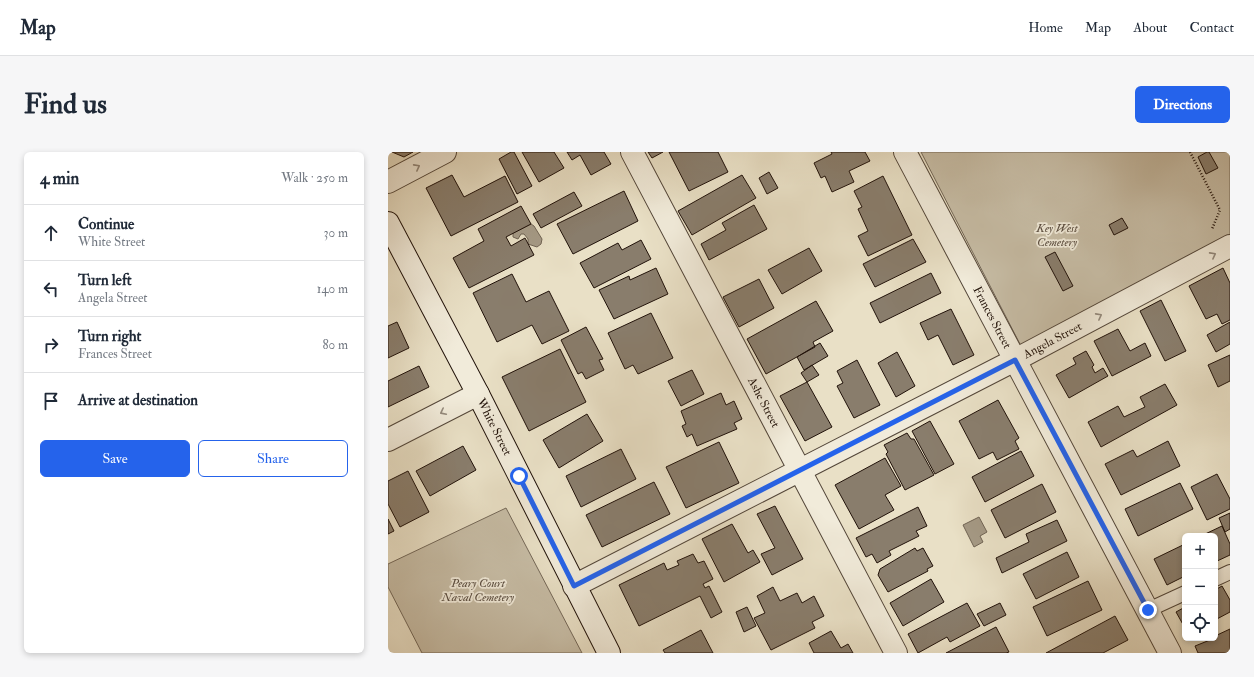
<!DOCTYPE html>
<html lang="en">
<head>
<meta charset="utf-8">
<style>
  :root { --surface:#fff; --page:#f6f6f7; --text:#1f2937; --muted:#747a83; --line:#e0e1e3; --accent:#2563eb }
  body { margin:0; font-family:"IM FELL Double Pica",serif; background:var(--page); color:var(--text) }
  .controls { position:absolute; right:12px; bottom:12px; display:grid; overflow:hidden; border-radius:6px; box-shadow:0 2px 6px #0003 }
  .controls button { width:36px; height:36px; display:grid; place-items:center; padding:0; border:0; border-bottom:1px solid var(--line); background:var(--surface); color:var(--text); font:20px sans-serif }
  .stop { position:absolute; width:12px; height:12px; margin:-9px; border:3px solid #2563eb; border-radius:50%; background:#fff }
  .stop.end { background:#2563eb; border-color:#fff; box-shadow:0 1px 4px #0008 }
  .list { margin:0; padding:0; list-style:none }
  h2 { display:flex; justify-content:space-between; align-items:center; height:52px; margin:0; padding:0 16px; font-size:17px }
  h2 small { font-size:13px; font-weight:400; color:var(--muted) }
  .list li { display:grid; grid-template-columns:26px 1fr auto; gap:12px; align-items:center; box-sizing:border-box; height:56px; padding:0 16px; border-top:1px solid var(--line) }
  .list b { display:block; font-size:15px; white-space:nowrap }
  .list p { margin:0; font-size:13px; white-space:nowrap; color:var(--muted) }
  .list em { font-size:13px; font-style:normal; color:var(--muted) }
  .actions { display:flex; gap:8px; padding:12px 16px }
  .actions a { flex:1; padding:9px 0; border:1px solid var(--accent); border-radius:6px; text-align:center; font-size:14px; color:var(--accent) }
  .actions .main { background:var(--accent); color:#fff }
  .icon { flex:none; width:22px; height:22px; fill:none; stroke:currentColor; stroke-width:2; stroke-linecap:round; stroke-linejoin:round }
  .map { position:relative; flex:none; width:842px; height:501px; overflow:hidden; border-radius:6px }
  header { display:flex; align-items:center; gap:24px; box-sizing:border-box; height:56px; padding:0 20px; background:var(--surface); border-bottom:1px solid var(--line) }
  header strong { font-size:19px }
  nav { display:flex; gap:22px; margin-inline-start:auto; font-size:14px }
  .intro { display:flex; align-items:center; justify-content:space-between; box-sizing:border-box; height:96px; padding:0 24px }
  h1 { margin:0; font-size:28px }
  .button { padding:10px 18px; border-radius:6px; background:var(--accent); color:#fff; font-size:14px; font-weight:700 }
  main { display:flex; gap:24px; padding:0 24px }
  aside { flex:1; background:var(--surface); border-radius:6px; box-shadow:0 2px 6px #0003 }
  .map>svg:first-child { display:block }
  .green { fill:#c7bda6; stroke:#746858 }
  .water { fill:#a59a86; stroke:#706454 }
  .building { fill:#897d6c; stroke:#21120a }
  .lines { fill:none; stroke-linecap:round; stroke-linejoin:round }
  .lane-casing { stroke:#534639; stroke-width:16 }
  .street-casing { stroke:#534639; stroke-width:24 }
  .secondary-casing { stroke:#21120a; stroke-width:24 }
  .path { stroke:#21120a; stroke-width:2.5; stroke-dasharray:1 2; stroke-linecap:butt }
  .lane { stroke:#f1ebda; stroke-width:14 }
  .street { stroke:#f1ebda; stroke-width:22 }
  .secondary { stroke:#f1ebda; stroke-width:22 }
  .oneway { stroke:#93897c }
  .route { stroke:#2563eb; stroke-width:5 }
  .labels { text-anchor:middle; stroke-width:3.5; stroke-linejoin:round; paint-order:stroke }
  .park-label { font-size:12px; font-style:italic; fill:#5b4e41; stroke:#f1ebda }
  .street-label { font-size:12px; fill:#21120a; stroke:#f1ebda }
</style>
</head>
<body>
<header>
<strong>Map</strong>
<nav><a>Home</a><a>Map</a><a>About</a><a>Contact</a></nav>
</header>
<div class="intro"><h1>Find us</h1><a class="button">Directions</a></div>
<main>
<aside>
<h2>4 min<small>Walk · 250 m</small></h2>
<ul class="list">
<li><svg class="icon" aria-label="ahead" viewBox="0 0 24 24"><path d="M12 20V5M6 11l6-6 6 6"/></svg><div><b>Continue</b><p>White Street</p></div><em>30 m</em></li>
<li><svg class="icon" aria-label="left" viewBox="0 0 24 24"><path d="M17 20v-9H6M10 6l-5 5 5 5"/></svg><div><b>Turn left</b><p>Angela Street</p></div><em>140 m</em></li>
<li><svg class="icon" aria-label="right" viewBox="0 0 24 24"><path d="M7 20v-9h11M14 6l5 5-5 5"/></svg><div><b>Turn right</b><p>Frances Street</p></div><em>80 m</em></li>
<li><svg class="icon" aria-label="arrive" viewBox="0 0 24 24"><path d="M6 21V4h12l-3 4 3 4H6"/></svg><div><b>Arrive at destination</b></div></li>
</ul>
<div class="actions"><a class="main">Save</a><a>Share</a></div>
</aside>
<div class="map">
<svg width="842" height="501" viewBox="0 0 842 501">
  <rect width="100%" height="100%" fill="#e9e0c6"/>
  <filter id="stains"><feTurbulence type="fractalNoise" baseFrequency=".005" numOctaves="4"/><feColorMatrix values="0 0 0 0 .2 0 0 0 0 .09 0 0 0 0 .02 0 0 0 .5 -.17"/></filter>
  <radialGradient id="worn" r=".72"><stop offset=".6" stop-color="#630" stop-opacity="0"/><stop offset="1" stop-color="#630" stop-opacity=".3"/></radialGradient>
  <path class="green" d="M 533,0 L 842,0 L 842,87 L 633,194 Z
    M 118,356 L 194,501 L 34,501 L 0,435 L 0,412 Z"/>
  <path class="water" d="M 143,72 L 146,74 L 154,87 L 153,92 L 149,95 L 140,92 L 140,87 L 136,82 L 133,82 L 130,87 L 125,85 L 125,81 Z
    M 591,365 L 599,380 L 592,384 L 595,390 L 586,395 L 575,373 Z"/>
  <path class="building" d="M 4,0 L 25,0 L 16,5 Z
    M 123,0 L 126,0 L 144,34 L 129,42 L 111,7 Z
    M 134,0 L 166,0 L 176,16 L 151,30 Z
    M 179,0 L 216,0 L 223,12 L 203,23 L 192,3 L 184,8 Z
    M 260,0 L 275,0 L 264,6 Z
    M 281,0 L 330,0 L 340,20 L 301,39 Z
    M 443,0 L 477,0 L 482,9 L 461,19 L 466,30 L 444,40 L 437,24 L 433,26 L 426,11 L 444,2 Z
    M 819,0 L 821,0 L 830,16 L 818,22 L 810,5 Z
    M 381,20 L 390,36 L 379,42 L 371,26 Z
    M 64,23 L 76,45 L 117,24 L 130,50 L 63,84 L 38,36 Z
    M 354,23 L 368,46 L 304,83 L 290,59 Z
    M 495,24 L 524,83 L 480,104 L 470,84 L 480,79 L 470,57 L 474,55 L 466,39 Z
    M 236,39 L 250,69 L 185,102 L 169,72 Z
    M 186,40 L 194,54 L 153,76 L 145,62 Z
    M 366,53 L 379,77 L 321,108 L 313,92 L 338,78 L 334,71 Z
    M 133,54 L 143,72 L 118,85 L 123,94 L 137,86 L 146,103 L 81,136 L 65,106 L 96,89 L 90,77 Z
    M 734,66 L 740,76 L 726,83 L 721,73 Z
    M 525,87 L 538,110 L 487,135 L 475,112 Z
    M 253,88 L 263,107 L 206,136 L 192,111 L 230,91 L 234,98 Z
    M 421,96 L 434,119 L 394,142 L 380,118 Z
    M 667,100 L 685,134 L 675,139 L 657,105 Z
    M 268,116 L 280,142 L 226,167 L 211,138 L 241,124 L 242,128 Z
    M 835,116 L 842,131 L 842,168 L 834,172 L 829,162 L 818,167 L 801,134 Z
    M 543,121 L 553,141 L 492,171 L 482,151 Z
    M 124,122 L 138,150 L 161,139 L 181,179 L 154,192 L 144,173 L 109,190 L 85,141 Z
    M 371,127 L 386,156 L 351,175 L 335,145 Z
    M 773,148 L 798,199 L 777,209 L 752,159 Z
    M 428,149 L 445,179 L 425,190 L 427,195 L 378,222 L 359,187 Z
    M 563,157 L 586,203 L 565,213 L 550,183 L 540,188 L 532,171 Z
    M 263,161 L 285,206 L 250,222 L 245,213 L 237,217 L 220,181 Z
    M 9,170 L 21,196 L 0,206 L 0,174 Z
    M 842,170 L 842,192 L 828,200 L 819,183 Z
    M 198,175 L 215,207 L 211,208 L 216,218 L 198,227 L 194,220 L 190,222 L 173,188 Z
    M 730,177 L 742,199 L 757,191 L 763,204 L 724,224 L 706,189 Z
    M 432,191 L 440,204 L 416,218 L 409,205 Z
    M 172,197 L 198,250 L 141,279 L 114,225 Z
    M 698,199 L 706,213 L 704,215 L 707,221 L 715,216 L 720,224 L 681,246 L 668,223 L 688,212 L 685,206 Z
    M 509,200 L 527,234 L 508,245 L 490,211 Z
    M 842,203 L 842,229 L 830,235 L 820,213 Z
    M 469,208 L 492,253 L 466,266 L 449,234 L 455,231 L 449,219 Z
    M 424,213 L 431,223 L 419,230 L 413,221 Z
    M 31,214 L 41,235 L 0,255 L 0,229 Z
    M 304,218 L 316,242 L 293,254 L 280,229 Z
    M 419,230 L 444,275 L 417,289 L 392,244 Z
    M 777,232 L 789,253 L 713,295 L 700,270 L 730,254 L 736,265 L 757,255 L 752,245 Z
    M 333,241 L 338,253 L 346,249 L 354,267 L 346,271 L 349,277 L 309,294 L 304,282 L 299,285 L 294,274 L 298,272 L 293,259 Z
    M 610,248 L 631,286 L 627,289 L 631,297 L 609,308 L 605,300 L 591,307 L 571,269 Z
    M 199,262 L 215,289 L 171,316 L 155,288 Z
    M 542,269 L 566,312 L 547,322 L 524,279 Z
    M 519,281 L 523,287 L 526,287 L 546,323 L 517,338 L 498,302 L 500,300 L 496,293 Z
    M 780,289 L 792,314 L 733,343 L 717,312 L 745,298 L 749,305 Z
    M 331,290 L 351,331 L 298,356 L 278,315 Z
    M 75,294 L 88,318 L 42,344 L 28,319 Z
    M 233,297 L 248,327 L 193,355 L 178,324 Z
    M 633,299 L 646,324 L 597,350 L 584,325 Z
    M 497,306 L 513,334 L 497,343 L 506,358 L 471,377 L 447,333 Z
    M 20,319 L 41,360 L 12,375 L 0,352 L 0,329 Z
    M 829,322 L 842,347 L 842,357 L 819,368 L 803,335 Z
    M 266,330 L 282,362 L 214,395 L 198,363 Z
    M 792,331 L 805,357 L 750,384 L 737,357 Z
    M 654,332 L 668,360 L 617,386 L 603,358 Z
    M 387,354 L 415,407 L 384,423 L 373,402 L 387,396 L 369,362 Z
    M 530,355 L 539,374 L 528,379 L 531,384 L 501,399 L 503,403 L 489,411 L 484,402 L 478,405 L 468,386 Z
    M 842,361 L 842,377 L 837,380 L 831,366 Z
    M 0,367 L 6,379 L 0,382 Z
    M 669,368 L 679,389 L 614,421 L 608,406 L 641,390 L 638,382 Z
    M 344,372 L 360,401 L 365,398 L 372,410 L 336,430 L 314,387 Z
    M 834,374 L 842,392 L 842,403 L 827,410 L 827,384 L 813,384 Z
    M 797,392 L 797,424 L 779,433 L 766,407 Z
    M 527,396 L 529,399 L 535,396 L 545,414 L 539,417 L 540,419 L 500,440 L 490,423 L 492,417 Z
    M 679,400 L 691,425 L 648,447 L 635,422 Z
    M 305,402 L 310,411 L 316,409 L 325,427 L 315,432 L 317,436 L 321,434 L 334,460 L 323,466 L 312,444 L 251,474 L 231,433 L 276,411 L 279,418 L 291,413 L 289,409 Z
    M 543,427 L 556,450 L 515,474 L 502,451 Z
    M 700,429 L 714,458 L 659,484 L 645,455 Z
    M 834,434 L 842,448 L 842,460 L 827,468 L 827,438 Z
    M 385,435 L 392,449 L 409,441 L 414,451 L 426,444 L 436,464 L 424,470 L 427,476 L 383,498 L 366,466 L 377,461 L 369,444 Z
    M 579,451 L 592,474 L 562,490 L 559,485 L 530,501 L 520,482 Z
    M 612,451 L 618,463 L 596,474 L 589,462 Z
    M 359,455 L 368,474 L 356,480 L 348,460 Z
    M 797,455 L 797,476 L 788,460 Z
    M 727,464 L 740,488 L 715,501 L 658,501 Z
    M 608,475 L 621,500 L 618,501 L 558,501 Z
    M 842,477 L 842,501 L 810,501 L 807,494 L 827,486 L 827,484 Z
    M 313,478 L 325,501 L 277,501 L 275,498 Z
    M 443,479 L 453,496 L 460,492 L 465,501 L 426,501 L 421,491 Z"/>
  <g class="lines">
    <g class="lane-casing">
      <path id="lane" d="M 827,427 L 842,420
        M 760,458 L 797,441"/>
    </g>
    <g class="street-casing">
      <g id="street">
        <path id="s1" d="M 244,0 L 508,501"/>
        <path id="s2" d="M 517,0 L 782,501"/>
        <path d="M 0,30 L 57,0"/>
        <path d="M 0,288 L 90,242"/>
        <path id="s3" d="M 186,434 L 627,208 L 842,94"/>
      </g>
    </g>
    <g class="secondary-casing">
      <g id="secondary">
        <path id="s4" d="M 0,71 L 90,242 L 221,501"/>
      </g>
    </g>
    <path class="path" d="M 802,0 L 832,58 L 824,77"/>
    <use href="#lane" class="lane"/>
    <use href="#street" class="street"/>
    <use href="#secondary" class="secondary"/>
  </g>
  <defs><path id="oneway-chevron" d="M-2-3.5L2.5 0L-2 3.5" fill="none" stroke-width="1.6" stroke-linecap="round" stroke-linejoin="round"/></defs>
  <g class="oneway">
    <use href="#oneway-chevron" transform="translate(29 15) rotate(-28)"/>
    <use href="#oneway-chevron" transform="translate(825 103) rotate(-28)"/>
    <use href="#oneway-chevron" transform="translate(711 164) rotate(-28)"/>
    <use href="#oneway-chevron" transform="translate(55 260) rotate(153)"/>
  </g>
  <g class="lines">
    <path class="route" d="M 131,324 L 186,434 L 627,208 L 760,458"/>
  </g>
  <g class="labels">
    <g class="park-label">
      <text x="669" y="80">Key West<tspan x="669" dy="14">Cemetery</tspan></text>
      <text x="90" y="435">Peary Court<tspan x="90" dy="14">Naval Cemetery</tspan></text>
    </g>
    <g class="street-label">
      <text dy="4" stroke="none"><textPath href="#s2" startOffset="187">Frances Street</textPath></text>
      <text dy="4" stroke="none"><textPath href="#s3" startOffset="538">Angela Street</textPath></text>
      <text dy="4" stroke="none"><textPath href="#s1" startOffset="283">Ashe Street</textPath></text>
      <text dy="4" stroke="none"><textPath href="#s4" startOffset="230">White Street</textPath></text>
    </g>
  </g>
  <rect width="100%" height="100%" filter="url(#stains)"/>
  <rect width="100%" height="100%" fill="url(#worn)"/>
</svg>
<div class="controls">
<button>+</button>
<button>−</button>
<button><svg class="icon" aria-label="locate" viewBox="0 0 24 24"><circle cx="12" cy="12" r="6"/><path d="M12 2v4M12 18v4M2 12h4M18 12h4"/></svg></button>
</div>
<div class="stop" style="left:131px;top:324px"></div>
<div class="stop end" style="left:760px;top:458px"></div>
</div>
</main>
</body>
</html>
